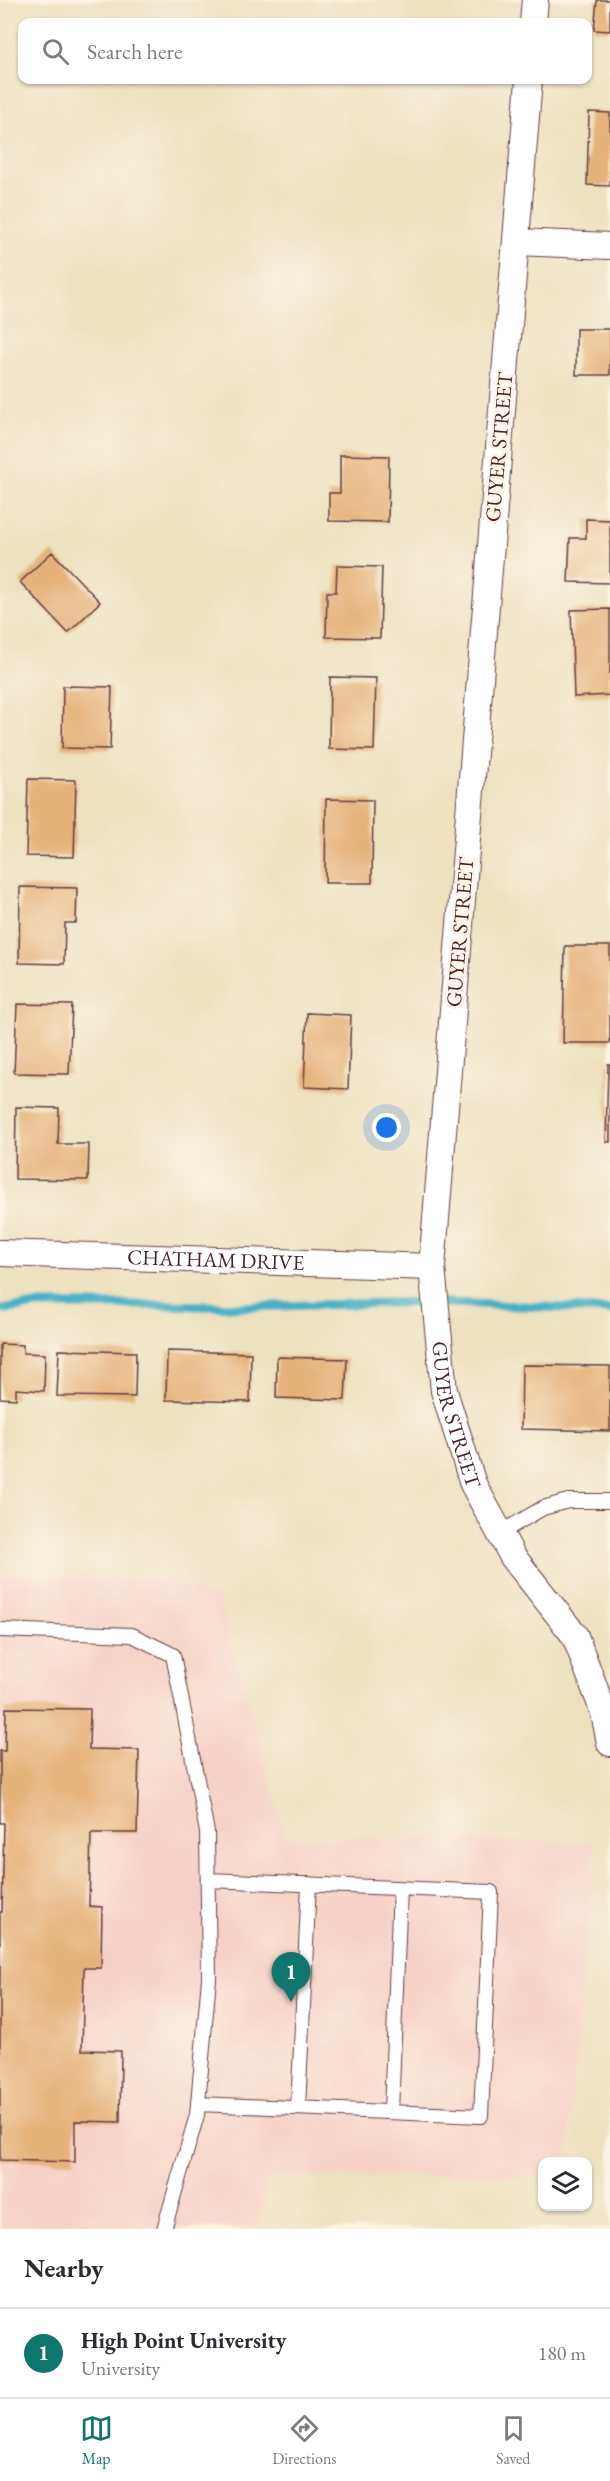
<!DOCTYPE html>
<html lang="en">
<head>
<meta charset="utf-8">
<style>
  :root { --surface:#fff; --page:#f2f2f3; --text:#2b2b33; --muted:#7c7c81; --line:#e1e1e2; --accent:#0f766e }
  body { margin:0; font-family:"EB Garamond",serif; background:var(--page); color:var(--text) }
  .controls { position:absolute; right:18px; bottom:18px; display:grid; overflow:hidden; border-radius:12px; box-shadow:0 2px 4px #0004 }
  .controls button { width:54px; height:54px; display:grid; place-items:center; padding:0; border:0; border-bottom:2px solid var(--line); background:var(--surface); color:var(--text); font:30px sans-serif }
  .you { position:absolute; left:387px; top:1128px; width:21px; height:21px; margin:-15px; border:4px solid #fff; border-radius:50%; background:#1a73e8; box-shadow:0 0 0 9px #1a73e833 }
  .badge { display:grid; place-items:center; width:39px; height:39px; border-radius:50%; background:var(--accent); color:#fff; font-size:20px; font-weight:700 }
  .pin { position:absolute; translate:-50% -50px; filter:drop-shadow(0 2px 3px #0008) }
  .pin::after { content:''; position:absolute; top:32px; width:21px; height:18px; background:inherit; clip-path:polygon(0 0,100% 0,50% 100%) }
  .list { margin:0; padding:0; list-style:none }
  h2 { display:flex; justify-content:space-between; align-items:center; height:78px; margin:0; padding:0 24px; font-size:26px }
  h2 small { font-size:20px; font-weight:400; color:var(--muted) }
  .list li { display:grid; grid-template-columns:39px 1fr auto; gap:18px; align-items:center; box-sizing:border-box; height:90px; padding:0 24px; border-top:2px solid var(--line) }
  .list b { display:block; font-size:22px; white-space:nowrap }
  .list p { margin:0; font-size:20px; white-space:nowrap; color:var(--muted) }
  .list em { font-size:20px; font-style:normal; color:var(--muted) }
  .icon { flex:none; width:33px; height:33px; fill:none; stroke:currentColor; stroke-width:2; stroke-linecap:round; stroke-linejoin:round }
  .map { position:relative; flex:none; width:610px; height:2229px; overflow:hidden }
  .search { position:absolute; background:var(--surface); box-shadow:0 2px 4px #0004; left:18px; right:18px; top:18px; height:66px; display:flex; align-items:center; gap:15px; box-sizing:border-box; padding:0 21px; border-radius:12px; color:var(--muted); font-size:22px }
  .sheet { height:168px; background:var(--surface) }
  nav { display:flex; justify-content:space-around; align-items:center; box-sizing:border-box; height:84px; border-top:2px solid var(--line); background:var(--surface); font-size:16px; color:var(--muted) }
  nav a { display:grid; justify-items:center; gap:3px }
  nav .on { color:var(--accent) }
  .map>svg:first-child { display:block }
  .built { fill:#f7d1c6 }
  .lines { fill:none; stroke-linecap:round; stroke-linejoin:round }
  .stream { stroke:#46b1c5; stroke-width:9 }
  .building { fill:#e5b27a }
  .service-casing { stroke:#623c41; stroke-width:16 }
  .minor-casing { stroke:#623c41; stroke-width:28 }
  .service { stroke:#fff; stroke-width:14 }
  .minor { stroke:#fff; stroke-width:26 }
  .labels { text-anchor:middle; stroke-width:6; stroke-linejoin:round; paint-order:stroke }
  .street-label { font-size:21px; fill:#4a1f2b; stroke:#fcf5e5 }
</style>
</head>
<body>
<div class="map">
<svg width="610" height="2229" viewBox="0 0 610 2229">
  <rect width="100%" height="100%" fill="#fcf5e5"/>
  <filter id="ink" filterUnits="userSpaceOnUse"><feTurbulence type="fractalNoise" baseFrequency=".0167" numOctaves="2"/><feDisplacementMap in="SourceGraphic" scale="12" xChannelSelector="R" yChannelSelector="G"/><feConvolveMatrix kernelMatrix="1 2 1 2 8 2 1 2 1" color-interpolation-filters="sRGB"/></filter>
  <filter id="wash" filterUnits="userSpaceOnUse"><feTurbulence type="fractalNoise" baseFrequency=".008" numOctaves="4" result="noise"/><feDisplacementMap in="SourceGraphic" scale="24" xChannelSelector="R" yChannelSelector="G"/><feGaussianBlur stdDeviation="1.35" result="paint"/><feColorMatrix in="noise" values="0 0 0 0 0 0 0 0 0 0 0 0 0 0 0 0 0 1.4 0 .05"/><feComposite in="paint" operator="in"/></filter>
  <g filter="url(#wash)">
    <rect width="100%" height="100%" fill="#ede1bf"/>
    <path class="built" d="M 0,1575 L 163,1580 L 218,1596 L 286,1837 L 595,1842 L 567,2161 L 542,2162 L 542,2178 L 471,2174 L 269,2178 L 256,2229 L 0,2229 Z"/>
    <g class="lines">
      <path class="stream" d="M 0,1310 L 37,1305 L 171,1305 L 238,1307 L 430,1302 L 610,1310"/>
    </g>
    <g id="blocks">
      <path class="building" d="M 597,0 L 610,0 L 610,31 L 594,30 Z
        M 589,112 L 610,113 L 610,186 L 587,185 Z
        M 576,329 L 610,329 L 610,375 L 576,375 Z
        M 340,455 L 389,456 L 388,522 L 329,521 L 329,493 L 340,493 Z
        M 586,519 L 610,520 L 610,583 L 568,582 L 570,538 L 586,538 Z
        M 52,552 L 100,602 L 68,633 L 20,582 Z
        M 337,566 L 382,567 L 380,638 L 326,637 L 327,592 L 336,592 Z
        M 610,609 L 610,695 L 574,697 L 571,610 Z
        M 330,677 L 376,678 L 374,750 L 329,749 Z
        M 63,686 L 112,687 L 110,749 L 62,748 Z
        M 28,779 L 76,780 L 74,857 L 26,856 Z
        M 326,799 L 373,800 L 372,883 L 325,883 Z
        M 20,887 L 77,888 L 76,923 L 65,923 L 64,964 L 19,963 Z
        M 565,946 L 610,946 L 610,1043 L 563,1043 Z
        M 17,1004 L 72,1005 L 69,1074 L 14,1073 Z
        M 307,1013 L 351,1015 L 348,1089 L 304,1087 Z
        M 608,1064 L 610,1064 L 610,1142 L 606,1142 Z
        M 16,1107 L 59,1108 L 58,1144 L 89,1144 L 88,1180 L 15,1179 Z
        M 0,1344 L 23,1345 L 23,1353 L 45,1354 L 44,1391 L 16,1389 L 16,1399 L 0,1398 Z
        M 59,1350 L 136,1352 L 135,1397 L 57,1396 Z
        M 167,1351 L 251,1353 L 250,1402 L 166,1400 Z
        M 277,1357 L 347,1359 L 345,1400 L 276,1398 Z
        M 522,1365 L 610,1366 L 610,1431 L 521,1429 Z
        M 6,1708 L 90,1709 L 89,1749 L 139,1750 L 137,1833 L 91,1833 L 89,1906 L 102,1907 L 101,1968 L 84,1968 L 82,2050 L 121,2051 L 120,2122 L 75,2121 L 75,2162 L 0,2160 L 0,1912 L 2,1912 L 4,1823 L 0,1823 L 0,1751 L 5,1751 Z"/>
    </g>
  </g>
  <g filter="url(#ink)">
    <use href="#blocks" fill-opacity="0" stroke="#623c41" stroke-width="1.5"/>
    <g class="lines">
      <g class="service-casing">
        <path id="service" d="M 500,1533 L 543,1508 L 568,1501 L 610,1501
          M 0,1630 L 132,1635 L 173,1655 L 207,1832 L 209,1978 L 197,2115 L 164,2229
          M 198,2104 L 481,2116 L 491,1892 L 208,1880
          M 298,2108 L 309,1884
          M 391,2112 L 400,1888"/>
      </g>
      <g class="minor-casing">
        <g id="minor">
          <path d="M 533,22 L 535,0"/>
          <path id="s1" d="M 529,80 L 432,1267 L 444,1391 L 473,1484 L 513,1557 L 575,1636 L 604,1713 L 610,1743"/>
          <path d="M 516,242 L 610,246"/>
          <path id="s2" d="M 0,1253 L 432,1267"/>
        </g>
      </g>
      <use href="#service" class="service"/>
      <use href="#minor" class="minor"/>
    </g>
  </g>
  <g class="labels">
    <g class="street-label">
      <text transform="translate(499 447) rotate(-85)" y="7">GUYER STREET</text>
      <text transform="translate(460 932) rotate(-85)" y="7">GUYER STREET</text>
      <text dy="7" stroke="none"><textPath href="#s2" startOffset="216">CHATHAM DRIVE</textPath></text>
      <text dy="7" stroke="none"><textPath href="#s1" startOffset="1341">GUYER STREET</textPath></text>
    </g>
  </g>
</svg>
<div class="controls">
<button><svg class="icon" aria-label="layers" viewBox="0 0 24 24"><path d="M12 4l9 5-9 5-9-5zM3 14l9 5 9-5"/></svg></button>
</div>
<div class="you"></div>
<div class="pin badge" style="left:291px;top:2002px">1</div>
<div class="search"><svg class="icon" aria-label="search" viewBox="0 0 24 24"><circle cx="10" cy="10" r="6"/><path d="M15 15l6 6"/></svg>Search here</div>
</div>
<section class="sheet">
<h2>Nearby<small></small></h2>
<ul class="list">
<li><span class="badge">1</span><div><b>High Point University</b><p>University</p></div><em>180 m</em></li>
</ul>
</section>
<nav>
<a class="on"><svg class="icon" aria-label="map" viewBox="0 0 24 24"><path d="M3 6l6-2 6 2 6-2v14l-6 2-6-2-6 2zM9 4v14M15 6v14"/></svg>Map</a>
<a><svg class="icon" aria-label="directions" viewBox="0 0 24 24"><path d="M12 3l9 9-9 9-9-9zM9 14v-3h6M13 9l2 2-2 2"/></svg>Directions</a>
<a><svg class="icon" aria-label="saved" viewBox="0 0 24 24"><path d="M7 4h10v16l-5-4-5 4z"/></svg>Saved</a>
</nav>
</body>
</html>
